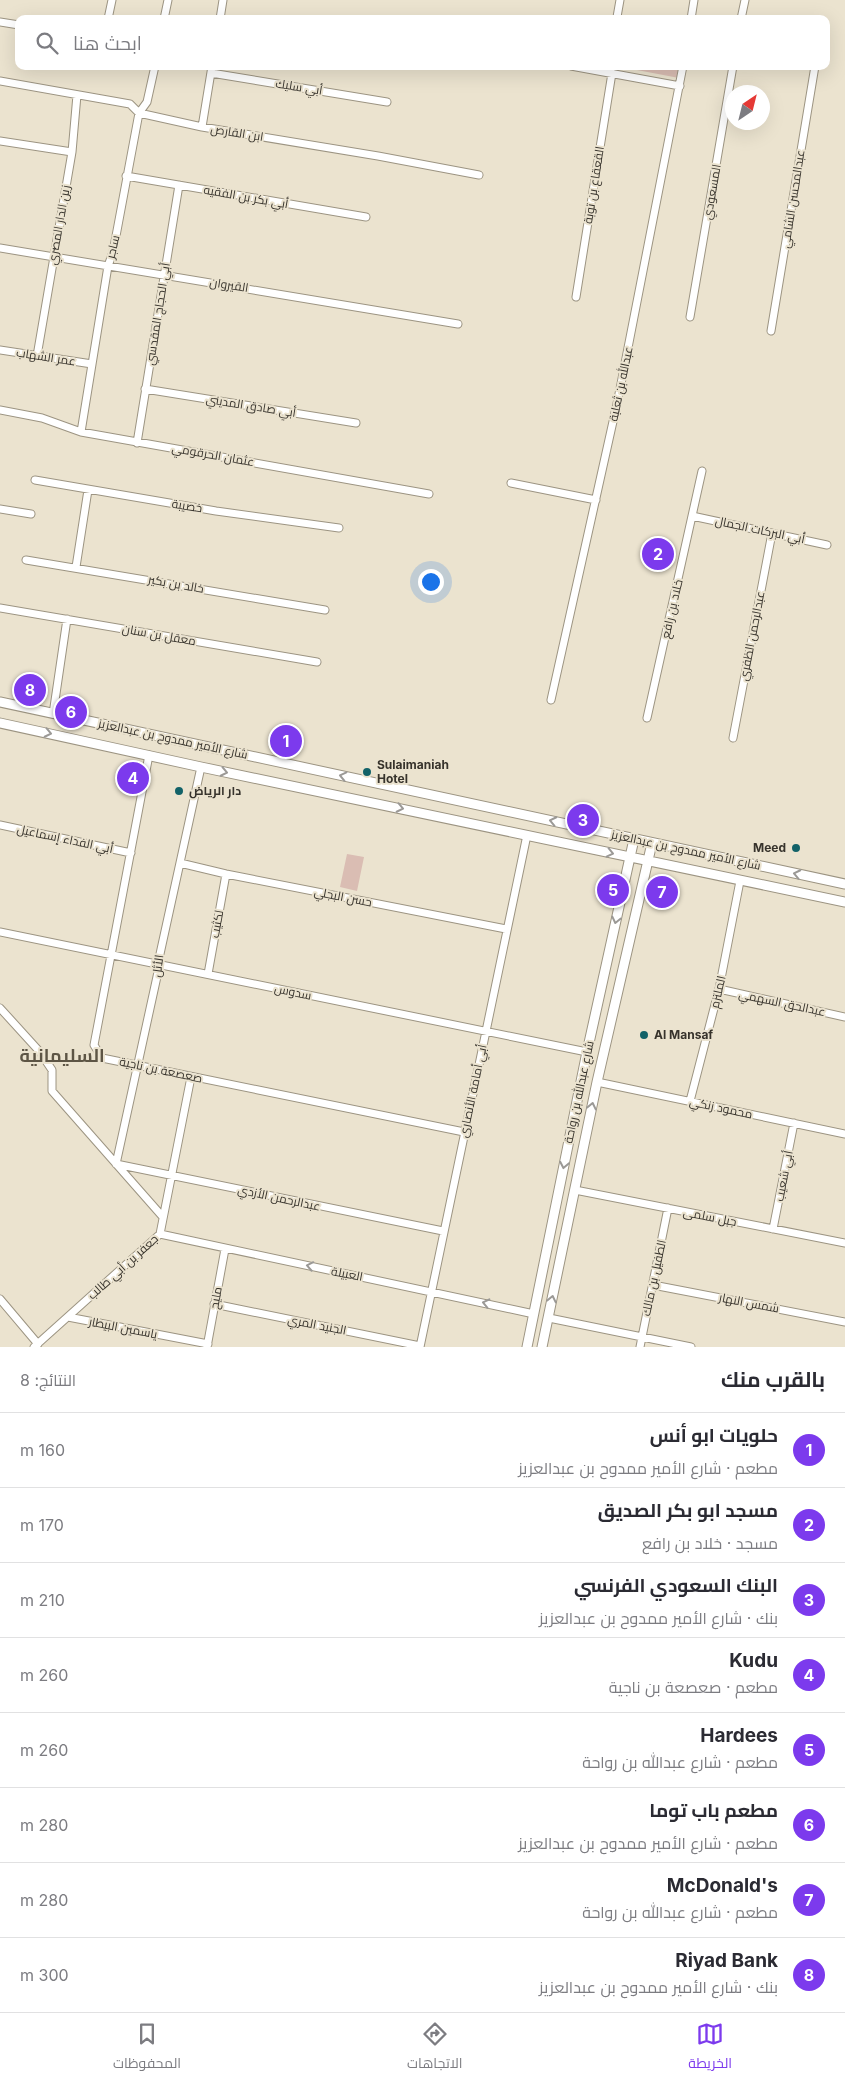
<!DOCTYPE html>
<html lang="ar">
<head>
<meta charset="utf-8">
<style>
  :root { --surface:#fff; --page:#f7f7f7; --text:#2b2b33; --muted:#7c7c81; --line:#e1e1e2; --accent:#7c3aed }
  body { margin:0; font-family:Inter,Cairo,sans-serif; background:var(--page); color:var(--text); direction:rtl }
  .compass { position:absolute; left:725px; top:85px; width:45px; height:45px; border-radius:50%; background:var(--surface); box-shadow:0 5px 20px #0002; rotate:35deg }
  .you { position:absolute; left:430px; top:581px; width:18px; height:18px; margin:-12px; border:4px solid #fff; border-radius:50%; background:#1a73e8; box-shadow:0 0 0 8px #1a73e833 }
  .badge { display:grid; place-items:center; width:32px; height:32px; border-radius:50%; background:var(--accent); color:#fff; font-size:16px; font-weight:700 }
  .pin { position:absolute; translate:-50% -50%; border:2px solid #fff; box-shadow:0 1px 5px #0006 }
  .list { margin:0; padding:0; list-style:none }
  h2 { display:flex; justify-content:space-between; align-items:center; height:65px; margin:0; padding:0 20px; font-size:21px }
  h2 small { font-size:16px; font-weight:400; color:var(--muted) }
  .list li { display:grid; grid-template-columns:32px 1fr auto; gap:15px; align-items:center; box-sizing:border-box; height:75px; padding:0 20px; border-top:1px solid var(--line) }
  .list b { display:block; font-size:19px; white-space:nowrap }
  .list p { margin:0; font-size:16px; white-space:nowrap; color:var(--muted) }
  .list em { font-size:16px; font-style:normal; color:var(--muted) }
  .icon { flex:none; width:28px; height:28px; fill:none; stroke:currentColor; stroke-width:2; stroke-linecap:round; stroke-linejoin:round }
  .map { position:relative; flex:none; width:845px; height:1347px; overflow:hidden; direction:ltr }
  .search { position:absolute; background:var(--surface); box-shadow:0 5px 20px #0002; left:15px; right:15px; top:15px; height:55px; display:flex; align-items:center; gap:12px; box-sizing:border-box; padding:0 18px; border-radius:10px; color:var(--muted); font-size:19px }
  .sheet { height:665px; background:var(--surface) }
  nav { display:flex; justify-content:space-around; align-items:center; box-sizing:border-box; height:70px; border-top:1px solid var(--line); background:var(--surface); font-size:14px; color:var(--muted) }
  nav a { display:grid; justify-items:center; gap:2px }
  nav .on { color:var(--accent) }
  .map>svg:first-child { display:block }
  .green { fill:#dabdb3 }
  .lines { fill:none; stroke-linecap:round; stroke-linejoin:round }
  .minor-casing { stroke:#9c9482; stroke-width:9 }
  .tertiary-casing { stroke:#9c9482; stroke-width:11 }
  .minor { stroke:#fff; stroke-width:7 }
  .tertiary { stroke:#fff; stroke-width:9 }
  .oneway { stroke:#9b9996 }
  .poi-dot { fill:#126268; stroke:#ebe3cf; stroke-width:2 }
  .labels { text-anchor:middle; stroke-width:4; stroke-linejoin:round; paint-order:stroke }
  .street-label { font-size:12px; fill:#37332c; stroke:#ebe3cf }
  .poi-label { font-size:12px; font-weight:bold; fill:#37332c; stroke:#ebe3cf; text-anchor:start }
  .district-label { font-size:18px; font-weight:bold; fill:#5d5545; stroke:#ebe3cf }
</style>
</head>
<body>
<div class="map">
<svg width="845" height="1347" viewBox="0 0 845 1347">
  <rect width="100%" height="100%" fill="#ebe3cf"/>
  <path class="green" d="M 616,66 L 681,66 L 679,78 Z
    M 347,854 L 364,857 L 357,891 L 340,887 Z"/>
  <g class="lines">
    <g class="minor-casing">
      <path id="minor" d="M 617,17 L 620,0
        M 108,19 L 112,0
        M 164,19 L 168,0
        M 220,19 L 223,0
        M 691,19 L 694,0
        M 741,19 L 745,0
        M 0,22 L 19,25
        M 571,66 L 680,86
        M 211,73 L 387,102
        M 0,81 L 130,104 L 139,113 L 202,127 L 378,156 L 479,175
        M 202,127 L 212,66
        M 0,141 L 72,152
        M 126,176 L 366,217
        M 0,248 L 458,324
        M 576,297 L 612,73
        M 690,317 L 733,66
        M 771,331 L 815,66
        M 0,350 L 92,364
        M 37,356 L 72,152 L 77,95
        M 145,389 L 356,423
        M 0,410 L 42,418 L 81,432 L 429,494
        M 81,432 L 108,266 L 113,252 L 139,113 L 147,102 L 155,66
        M 137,443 L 179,185
        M 35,480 L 216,511 L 339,528
        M 511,483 L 596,500
        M 0,509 L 31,514
        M 692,516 L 827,545
        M 26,560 L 325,610
        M 76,567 L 88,490
        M 0,608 L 317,662
        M 551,700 L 618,399 L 683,66
        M 53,714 L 67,619
        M 647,718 L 702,471
        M 733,738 L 772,533
        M 149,755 L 94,1045 L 102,1058 L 464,1132
        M 0,825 L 131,853
        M 180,863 L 226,874 L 506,929
        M 0,932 L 587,1052
        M 208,974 L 226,874
        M 719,989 L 845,1017
        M 0,1008 L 40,1052 L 52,1070 L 52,1091 L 162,1216
        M 597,1082 L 845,1134
        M 690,1101 L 719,989 L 740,881
        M 116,1164 L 158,972 L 158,963 L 201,767
        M 116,1164 L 443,1231
        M 575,1190 L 845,1243
        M 773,1229 L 794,1123
        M 160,1234 L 534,1314
        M 653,1285 L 845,1322
        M 0,1299 L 38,1344
        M 214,1304 L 420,1346
        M 68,1317 L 208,1344
        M 549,1318 L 691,1347
        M 34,1347 L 160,1234 L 191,1077
        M 207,1347 L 225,1249
        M 420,1347 L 527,835
        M 640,1347 L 668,1208"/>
    </g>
    <g class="tertiary-casing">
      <path id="tertiary" d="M 0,702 L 845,884
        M 0,723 L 201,767 L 845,902
        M 527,1347 L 587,1052 L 634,839
        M 542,1347 L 597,1082 L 652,843"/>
    </g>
    <use href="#minor" class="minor"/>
    <use href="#tertiary" class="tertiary"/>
  </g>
  <defs><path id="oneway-chevron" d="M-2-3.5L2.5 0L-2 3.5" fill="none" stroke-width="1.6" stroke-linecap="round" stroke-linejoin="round" transform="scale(1.25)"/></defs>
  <g class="oneway">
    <use href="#oneway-chevron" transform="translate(48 733) rotate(12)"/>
    <use href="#oneway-chevron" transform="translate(224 772) rotate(12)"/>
    <use href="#oneway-chevron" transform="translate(343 776) rotate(-167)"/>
    <use href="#oneway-chevron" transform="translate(400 808) rotate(12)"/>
    <use href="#oneway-chevron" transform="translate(553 821) rotate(-168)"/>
    <use href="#oneway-chevron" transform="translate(610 853) rotate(13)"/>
    <use href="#oneway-chevron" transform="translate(797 874) rotate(-168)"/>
    <use href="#oneway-chevron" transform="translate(616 920) rotate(103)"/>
    <use href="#oneway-chevron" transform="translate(592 1106) rotate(-78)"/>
    <use href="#oneway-chevron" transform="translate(564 1165) rotate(101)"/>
    <use href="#oneway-chevron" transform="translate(310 1266) rotate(-169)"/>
    <use href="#oneway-chevron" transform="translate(552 1299) rotate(-78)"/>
    <use href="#oneway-chevron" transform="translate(486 1303) rotate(-167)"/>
  </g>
  <g class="poi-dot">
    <circle cx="367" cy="772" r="5"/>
    <circle cx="179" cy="791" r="5"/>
    <circle cx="796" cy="848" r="5"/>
    <circle cx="644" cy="1035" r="5"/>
  </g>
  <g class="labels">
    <g class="street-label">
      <text transform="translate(299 87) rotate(9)" y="4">أبي سليك</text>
      <text transform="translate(237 133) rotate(9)" y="4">ابن القارص</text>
      <text transform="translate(594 185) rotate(-81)" y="4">القعقاع بن توبة</text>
      <text transform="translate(712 192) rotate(-80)" y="4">المسعودي</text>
      <text transform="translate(246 197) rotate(10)" y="4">أبي بكر بن الفقيه</text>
      <text transform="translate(793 199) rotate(-81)" y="4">عبدالمحسن الشامي</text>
      <text transform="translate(59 225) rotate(-80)" y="4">زين الدار المصري</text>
      <text transform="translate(113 247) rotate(-76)" y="4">ساجر</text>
      <text transform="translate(229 285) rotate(9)" y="4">القيروان</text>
      <text transform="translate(158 314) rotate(-81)" y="4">أبي الحجاج المقدسي</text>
      <text transform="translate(46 357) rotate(9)" y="4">عمر الشهاب</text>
      <text transform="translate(621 384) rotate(-78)" y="4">عبدالله بن ثعلبة</text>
      <text transform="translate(251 406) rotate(9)" y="4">أبي صادق المديني</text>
      <text transform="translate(213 455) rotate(10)" y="4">عثمان الحرقومي</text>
      <text transform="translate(187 506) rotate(9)" y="4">خصيبة</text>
      <text transform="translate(760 530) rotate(12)" y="4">أبي البركات الجمال</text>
      <text transform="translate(176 584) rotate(10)" y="4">خالد بن بكير</text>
      <text transform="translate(672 609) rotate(-77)" y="4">خلاد بن رافع</text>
      <text transform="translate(159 635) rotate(10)" y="4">معقل بن سنان</text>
      <text transform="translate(752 636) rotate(-79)" y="4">عبدالرحمن الظفري</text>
      <text transform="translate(173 739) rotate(12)" y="4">شارع الأمير ممدوح بن عبدالعزيز</text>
      <text transform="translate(65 839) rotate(12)" y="4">أبي الفداء إسماعيل</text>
      <text transform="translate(686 850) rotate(12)" y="4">شارع الأمير ممدوح بن عبدالعزيز</text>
      <text transform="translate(343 897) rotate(11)" y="4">حسن البجلي</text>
      <text transform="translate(217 924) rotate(-80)" y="4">لكثيب</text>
      <text transform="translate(158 966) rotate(-82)" y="4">الأثل</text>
      <text transform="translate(293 992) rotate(12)" y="4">سدوس</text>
      <text transform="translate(718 992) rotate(-77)" y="4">الملتزم</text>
      <text transform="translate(782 1003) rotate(12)" y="4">عبدالحق السهمي</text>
      <text transform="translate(161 1070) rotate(12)" y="4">صعصعة بن ناجية</text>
      <text transform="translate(473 1091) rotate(-78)" y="4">أبي أمامة الأنصاري</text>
      <text transform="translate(579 1092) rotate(-78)" y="4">شارع عبدالله بن رواحة</text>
      <text transform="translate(721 1108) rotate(12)" y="4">محمود زنكي</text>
      <text transform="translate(784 1176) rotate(-79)" y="4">أبي شعيب</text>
      <text transform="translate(279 1198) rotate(12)" y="4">عبدالرحمن الأزدي</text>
      <text transform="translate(710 1217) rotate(11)" y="4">جبل سلمى</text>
      <text transform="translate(123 1267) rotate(-42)" y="4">جعفر بن أبي طالب</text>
      <text transform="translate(347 1274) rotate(11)" y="4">العبيلة</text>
      <text transform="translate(654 1278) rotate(-78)" y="4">الطفيل بن مالك</text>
      <text transform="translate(216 1298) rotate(-80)" y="4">مليح</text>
      <text transform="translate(749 1303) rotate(11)" y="4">شمس النهار</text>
      <text transform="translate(317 1325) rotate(11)" y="4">الجنيد المري</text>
      <text transform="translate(123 1328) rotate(11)" y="4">ياسمين البيطار</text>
    </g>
    <g class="poi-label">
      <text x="377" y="769">Sulaimaniah<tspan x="377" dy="14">Hotel</tspan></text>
      <text x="189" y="795">دار الرياض</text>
      <text x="786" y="852" text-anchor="end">Meed</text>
      <text x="654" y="1039">Al Mansaf</text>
    </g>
    <g class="district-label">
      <text x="62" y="1062">السليمانية</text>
    </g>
  </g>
</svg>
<svg class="compass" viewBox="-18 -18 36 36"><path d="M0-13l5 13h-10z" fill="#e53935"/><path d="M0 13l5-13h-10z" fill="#7c7c81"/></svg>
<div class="you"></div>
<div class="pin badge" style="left:286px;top:741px">1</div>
<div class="pin badge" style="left:658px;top:554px">2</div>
<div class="pin badge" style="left:583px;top:820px">3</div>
<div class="pin badge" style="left:133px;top:778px">4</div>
<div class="pin badge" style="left:613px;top:890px">5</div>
<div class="pin badge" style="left:71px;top:712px">6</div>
<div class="pin badge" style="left:662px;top:892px">7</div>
<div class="pin badge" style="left:30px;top:690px">8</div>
<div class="search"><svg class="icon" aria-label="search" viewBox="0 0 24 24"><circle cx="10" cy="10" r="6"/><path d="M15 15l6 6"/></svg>ابحث هنا</div>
</div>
<section class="sheet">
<h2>بالقرب منك<small>النتائج: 8</small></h2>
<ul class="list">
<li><span class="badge">1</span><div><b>حلويات ابو أنس</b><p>مطعم · شارع الأمير ممدوح بن عبدالعزيز</p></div><em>160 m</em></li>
<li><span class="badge">2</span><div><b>مسجد ابو بكر الصديق</b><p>مسجد · خلاد بن رافع</p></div><em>170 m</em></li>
<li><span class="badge">3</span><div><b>البنك السعودي الفرنسي</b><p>بنك · شارع الأمير ممدوح بن عبدالعزيز</p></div><em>210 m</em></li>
<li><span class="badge">4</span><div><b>Kudu</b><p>مطعم · صعصعة بن ناجية</p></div><em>260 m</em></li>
<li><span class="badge">5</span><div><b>Hardees</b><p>مطعم · شارع عبدالله بن رواحة</p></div><em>260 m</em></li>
<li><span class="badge">6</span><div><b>مطعم باب توما</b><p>مطعم · شارع الأمير ممدوح بن عبدالعزيز</p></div><em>280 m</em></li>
<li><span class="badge">7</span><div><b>McDonald's</b><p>مطعم · شارع عبدالله بن رواحة</p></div><em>280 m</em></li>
<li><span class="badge">8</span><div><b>Riyad Bank</b><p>بنك · شارع الأمير ممدوح بن عبدالعزيز</p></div><em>300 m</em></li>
</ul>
</section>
<nav>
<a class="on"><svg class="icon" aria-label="map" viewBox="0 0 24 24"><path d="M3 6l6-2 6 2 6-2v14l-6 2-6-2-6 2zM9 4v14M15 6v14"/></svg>الخريطة</a>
<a><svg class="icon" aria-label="directions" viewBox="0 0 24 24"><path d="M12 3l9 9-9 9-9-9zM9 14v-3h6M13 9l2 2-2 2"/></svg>الاتجاهات</a>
<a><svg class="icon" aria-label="saved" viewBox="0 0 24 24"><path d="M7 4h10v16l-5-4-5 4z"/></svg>المحفوظات</a>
</nav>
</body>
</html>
